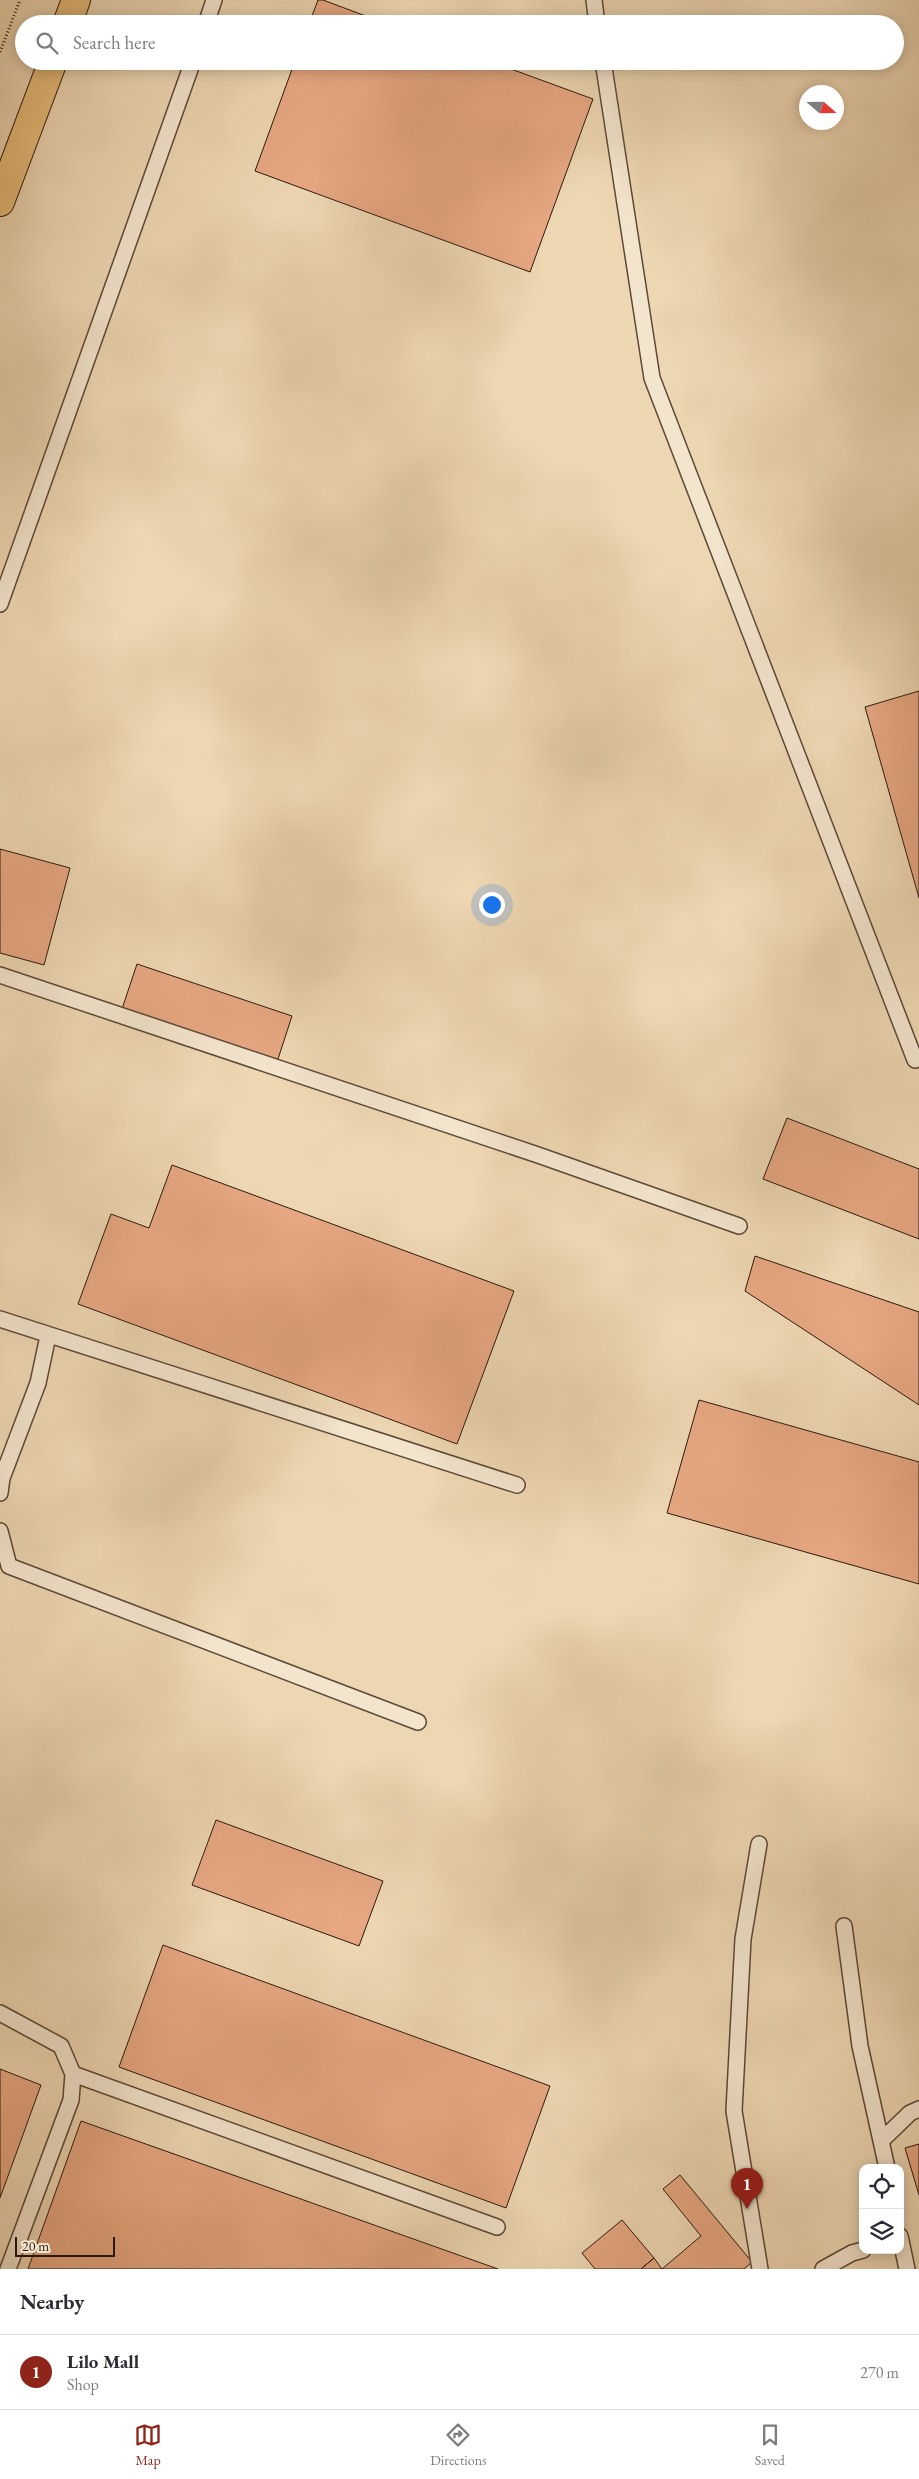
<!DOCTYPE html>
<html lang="en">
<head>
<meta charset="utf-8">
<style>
  :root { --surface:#fff; --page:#f2f2f3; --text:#2b2b33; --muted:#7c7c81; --line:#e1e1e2; --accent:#8f2418 }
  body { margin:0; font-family:"EB Garamond",serif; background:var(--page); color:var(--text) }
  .controls { position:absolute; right:15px; bottom:15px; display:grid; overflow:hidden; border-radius:10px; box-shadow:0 2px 12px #0003 }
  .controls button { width:45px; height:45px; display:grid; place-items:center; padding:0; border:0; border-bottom:1px solid var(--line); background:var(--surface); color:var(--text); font:25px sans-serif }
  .compass { position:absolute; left:799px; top:85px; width:45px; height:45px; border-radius:50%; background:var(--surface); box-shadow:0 2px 12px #0003; rotate:110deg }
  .scale { position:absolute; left:15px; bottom:12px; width:100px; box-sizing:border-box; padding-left:5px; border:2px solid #2b1a0c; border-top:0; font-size:14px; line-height:18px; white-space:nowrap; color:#2b1a0c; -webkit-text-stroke:4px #f3e4cd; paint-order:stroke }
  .you { position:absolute; left:491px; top:904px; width:18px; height:18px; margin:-12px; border:4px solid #fff; border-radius:50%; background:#1a73e8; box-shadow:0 0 0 8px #1a73e833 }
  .badge { display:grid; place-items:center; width:32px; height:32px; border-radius:50%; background:var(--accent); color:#fff; font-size:16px; font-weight:700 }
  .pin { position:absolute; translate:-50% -41px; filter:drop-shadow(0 1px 2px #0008) }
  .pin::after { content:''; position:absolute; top:26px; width:18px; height:15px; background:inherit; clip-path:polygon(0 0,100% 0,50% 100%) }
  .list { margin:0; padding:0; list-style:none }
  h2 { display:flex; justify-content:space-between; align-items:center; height:65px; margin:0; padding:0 20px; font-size:21px }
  h2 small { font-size:16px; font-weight:400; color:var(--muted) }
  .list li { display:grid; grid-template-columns:32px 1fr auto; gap:15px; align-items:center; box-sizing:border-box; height:75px; padding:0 20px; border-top:1px solid var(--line) }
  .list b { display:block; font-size:19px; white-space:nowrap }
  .list p { margin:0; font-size:16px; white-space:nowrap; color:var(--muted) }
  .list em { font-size:16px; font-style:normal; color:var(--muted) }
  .icon { flex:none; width:28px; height:28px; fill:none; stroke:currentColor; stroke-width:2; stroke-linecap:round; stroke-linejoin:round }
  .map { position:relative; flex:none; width:919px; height:2269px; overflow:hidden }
  .search { position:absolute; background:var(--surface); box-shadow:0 2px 12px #0003; left:15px; right:15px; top:15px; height:55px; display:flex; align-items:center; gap:12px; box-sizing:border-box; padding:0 18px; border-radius:28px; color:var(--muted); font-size:19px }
  .sheet { height:140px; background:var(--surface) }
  nav { display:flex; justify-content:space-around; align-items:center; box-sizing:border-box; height:70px; border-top:1px solid var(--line); background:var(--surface); font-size:14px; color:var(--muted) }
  nav a { display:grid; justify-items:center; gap:2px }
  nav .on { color:var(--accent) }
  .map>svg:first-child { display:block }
  .building { fill:#e6a782; stroke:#2b1a0c }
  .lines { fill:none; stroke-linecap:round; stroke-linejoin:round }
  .lane-casing { stroke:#5c4936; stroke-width:18 }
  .highway-casing { stroke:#2b1a0c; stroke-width:30 }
  .path { stroke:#2b1a0c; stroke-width:3; stroke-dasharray:1 2.5; stroke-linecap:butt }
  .lane { stroke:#f3e4cd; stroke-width:15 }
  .highway { stroke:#e6bb79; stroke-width:28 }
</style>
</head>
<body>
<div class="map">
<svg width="919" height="2269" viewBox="0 0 919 2269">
  <rect width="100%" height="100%" fill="#edd6b2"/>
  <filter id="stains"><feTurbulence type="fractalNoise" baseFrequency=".004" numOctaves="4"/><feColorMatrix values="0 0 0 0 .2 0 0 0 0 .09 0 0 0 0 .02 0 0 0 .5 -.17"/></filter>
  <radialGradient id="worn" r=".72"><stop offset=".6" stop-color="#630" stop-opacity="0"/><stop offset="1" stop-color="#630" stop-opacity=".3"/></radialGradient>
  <path class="building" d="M 318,0 L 323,0 L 387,24 L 309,24 Z
    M 295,61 L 489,61 L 593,99 L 530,272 L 255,171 Z
    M 919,691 L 919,898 L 865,707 Z
    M 0,849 L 70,868 L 44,965 L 0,953 Z
    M 137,964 L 292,1016 L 277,1062 L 122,1009 Z
    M 787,1118 L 919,1169 L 919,1239 L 763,1179 Z
    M 172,1165 L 514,1291 L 457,1444 L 78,1304 L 111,1214 L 149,1228 Z
    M 755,1256 L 919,1312 L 919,1405 L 745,1291 Z
    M 699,1400 L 919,1462 L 919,1584 L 667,1513 Z
    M 216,1820 L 383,1881 L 359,1946 L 192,1885 Z
    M 163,1945 L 550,2086 L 506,2208 L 119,2067 Z
    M 0,2069 L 41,2085 L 0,2198 Z
    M 81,2121 L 498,2269 L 28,2269 Z
    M 919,2144 L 919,2195 L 905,2148 Z
    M 680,2175 L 752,2262 L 744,2269 L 641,2269 L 654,2258 L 662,2269 L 701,2236 L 663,2189 Z
    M 622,2220 L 654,2258 L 641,2269 L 595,2269 L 582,2253 Z"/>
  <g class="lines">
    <g class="lane-casing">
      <path id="lane" d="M 594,0 L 597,24
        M 206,24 L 214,0
        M 603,61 L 652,378 L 915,1060
        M 0,604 L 193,61
        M 0,975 L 538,1155 L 739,1226
        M 0,1319 L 517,1485
        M 0,1493 L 2,1478 L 38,1383 L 48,1336
        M 0,1531 L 9,1566 L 418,1722
        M 759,1844 L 743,1939 L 734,2111 L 760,2269
        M 844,1926 L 860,2046 L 887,2168
        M 0,2013 L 61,2046 L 73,2074 L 71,2100 L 8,2269
        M 73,2074 L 497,2227
        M 881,2141 L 910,2113 L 919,2109
        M 900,2236 L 907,2269
        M 823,2269 L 852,2253 L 863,2250"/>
    </g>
    <g class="highway-casing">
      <path id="highway" d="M 67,24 L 76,0
        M 0,202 L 53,61"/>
    </g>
    <path class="path" d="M 0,52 L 20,0"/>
    <use href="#lane" class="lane"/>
    <use href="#highway" class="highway"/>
  </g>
  <rect width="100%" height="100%" filter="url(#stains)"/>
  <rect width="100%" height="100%" fill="url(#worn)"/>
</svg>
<div class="controls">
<button><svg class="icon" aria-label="locate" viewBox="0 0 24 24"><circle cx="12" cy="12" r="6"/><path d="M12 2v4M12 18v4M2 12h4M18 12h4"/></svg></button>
<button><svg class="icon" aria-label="layers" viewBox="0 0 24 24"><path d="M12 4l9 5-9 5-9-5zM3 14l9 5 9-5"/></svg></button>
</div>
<svg class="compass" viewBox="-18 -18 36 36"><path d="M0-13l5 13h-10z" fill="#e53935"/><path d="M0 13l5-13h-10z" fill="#7c7c81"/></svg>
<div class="scale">20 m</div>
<div class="you"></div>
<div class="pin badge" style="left:747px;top:2209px">1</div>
<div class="search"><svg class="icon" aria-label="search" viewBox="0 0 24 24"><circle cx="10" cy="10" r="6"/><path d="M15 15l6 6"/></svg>Search here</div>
</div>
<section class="sheet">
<h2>Nearby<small></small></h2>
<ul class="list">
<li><span class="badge">1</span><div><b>Lilo Mall</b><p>Shop</p></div><em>270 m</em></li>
</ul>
</section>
<nav>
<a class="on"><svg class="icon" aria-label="map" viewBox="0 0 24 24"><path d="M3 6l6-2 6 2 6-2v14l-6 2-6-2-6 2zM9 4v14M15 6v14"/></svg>Map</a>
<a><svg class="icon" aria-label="directions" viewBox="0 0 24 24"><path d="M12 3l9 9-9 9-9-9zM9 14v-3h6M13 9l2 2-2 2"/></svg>Directions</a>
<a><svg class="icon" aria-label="saved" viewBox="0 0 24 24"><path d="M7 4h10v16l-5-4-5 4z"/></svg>Saved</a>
</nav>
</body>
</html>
